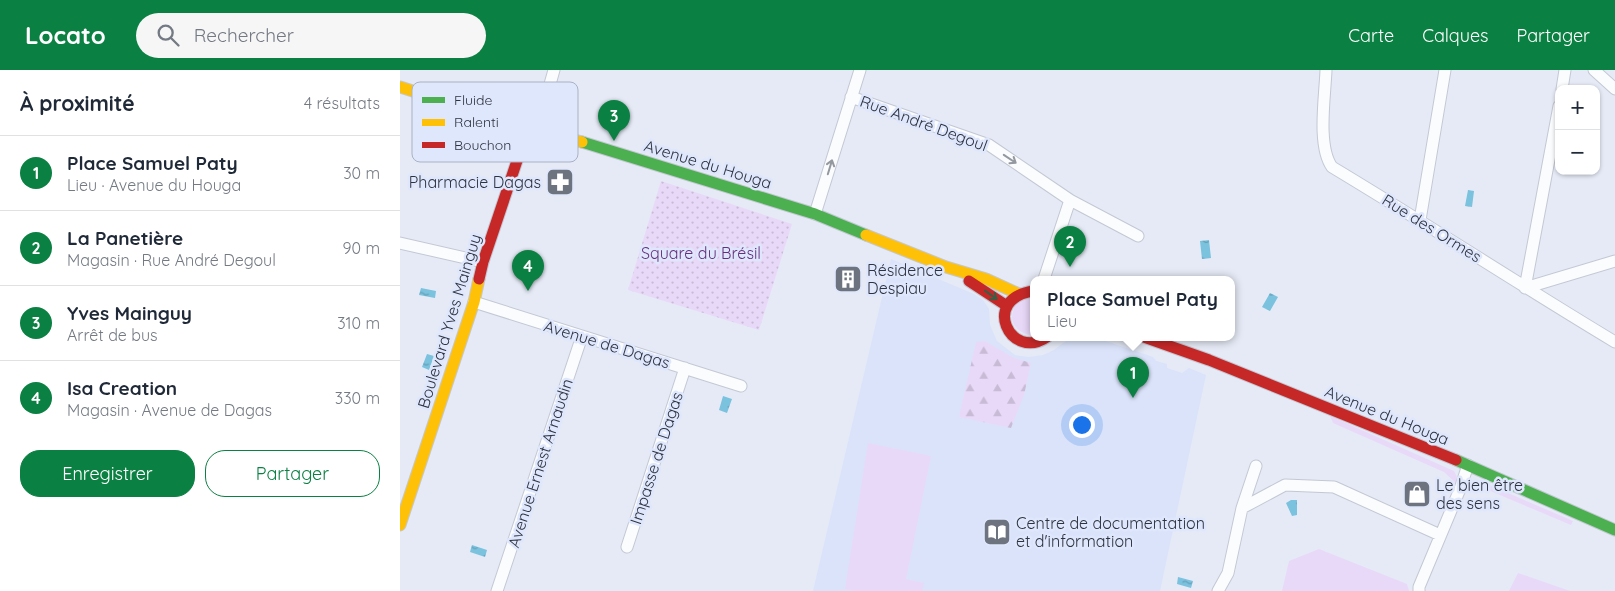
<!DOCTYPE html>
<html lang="fr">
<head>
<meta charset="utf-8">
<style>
  :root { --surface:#fff; --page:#f6f6f7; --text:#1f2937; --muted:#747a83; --line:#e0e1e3; --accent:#0b8043 }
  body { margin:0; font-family:Quicksand,sans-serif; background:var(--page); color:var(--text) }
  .controls { position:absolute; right:15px; top:15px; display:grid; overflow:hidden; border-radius:10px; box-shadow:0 1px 4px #0004 }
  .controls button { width:45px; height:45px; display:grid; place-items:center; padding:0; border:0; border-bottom:1px solid var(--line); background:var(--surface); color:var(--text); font:25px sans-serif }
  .you { position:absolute; left:681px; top:354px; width:18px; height:18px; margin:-12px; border:4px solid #fff; border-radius:50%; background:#1a73e8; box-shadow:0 0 0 8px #1a73e833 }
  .badge { display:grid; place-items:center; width:32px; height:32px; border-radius:50%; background:var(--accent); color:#fff; font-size:16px; font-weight:700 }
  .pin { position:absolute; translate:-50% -41px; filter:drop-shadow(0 1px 2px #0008) }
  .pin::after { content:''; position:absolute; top:26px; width:18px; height:15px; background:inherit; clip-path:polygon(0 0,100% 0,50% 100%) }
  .popup { position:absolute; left:630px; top:206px; width:205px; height:65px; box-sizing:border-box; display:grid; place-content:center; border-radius:10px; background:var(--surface); filter:drop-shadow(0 1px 4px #0005); font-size:16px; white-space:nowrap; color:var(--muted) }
  .popup b { font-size:19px; color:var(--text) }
  .popup::after { content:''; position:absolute; left:50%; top:100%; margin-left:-10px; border:10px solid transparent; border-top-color:var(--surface) }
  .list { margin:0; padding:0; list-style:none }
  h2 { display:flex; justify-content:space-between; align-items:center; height:65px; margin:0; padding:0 20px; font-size:21px }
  h2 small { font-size:16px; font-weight:400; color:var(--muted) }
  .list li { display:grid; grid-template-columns:32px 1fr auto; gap:15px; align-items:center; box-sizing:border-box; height:75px; padding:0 20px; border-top:1px solid var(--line) }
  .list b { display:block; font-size:19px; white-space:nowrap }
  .list p { margin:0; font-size:16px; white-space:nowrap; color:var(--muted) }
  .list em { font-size:16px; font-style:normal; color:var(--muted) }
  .actions { display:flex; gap:10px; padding:15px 20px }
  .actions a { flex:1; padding:11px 0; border:1px solid var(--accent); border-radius:20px; text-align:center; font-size:18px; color:var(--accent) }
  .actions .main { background:var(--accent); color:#fff }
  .icon { flex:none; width:28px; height:28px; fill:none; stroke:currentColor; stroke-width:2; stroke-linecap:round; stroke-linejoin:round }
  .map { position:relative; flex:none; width:1215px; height:521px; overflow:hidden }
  header { display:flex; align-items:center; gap:30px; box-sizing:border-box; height:70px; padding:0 25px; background:var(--accent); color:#fff }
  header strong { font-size:24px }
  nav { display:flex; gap:28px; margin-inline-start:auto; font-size:18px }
  .search { width:350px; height:45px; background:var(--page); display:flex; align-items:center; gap:12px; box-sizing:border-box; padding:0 18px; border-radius:28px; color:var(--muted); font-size:19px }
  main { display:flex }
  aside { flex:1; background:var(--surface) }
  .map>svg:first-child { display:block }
  .built { fill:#dae3fa }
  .grass { fill:#e9d9f9 }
  .forest { fill:url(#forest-firs) }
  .park { fill:url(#park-dots) }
  .water { fill:url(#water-ripples) }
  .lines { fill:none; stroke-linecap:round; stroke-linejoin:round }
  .street-casing { stroke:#c3c8d3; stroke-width:13 }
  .fast-casing { stroke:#c3c8d3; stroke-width:13 }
  .slow-casing { stroke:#c3c8d3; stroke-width:13 }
  .jam-casing { stroke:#c3c8d3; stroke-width:13 }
  .street { stroke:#fbfcfe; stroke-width:11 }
  .fast { stroke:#4caf50; stroke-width:11 }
  .slow { stroke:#ffc107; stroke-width:11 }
  .jam { stroke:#c62828; stroke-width:11 }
  .oneway { stroke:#94989f }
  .oneway2 { stroke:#385e46 }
  .labels { text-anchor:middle; stroke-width:5; stroke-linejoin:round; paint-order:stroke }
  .street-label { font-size:16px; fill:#2e3340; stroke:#dfe7fc }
  .poi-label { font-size:16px; fill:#2e3340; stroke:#dfe7fc; text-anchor:start }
  .park-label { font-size:16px; fill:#672e7c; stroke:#dfe7fc }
  .key { fill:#dfe7fc; stroke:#aab1c4; stroke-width:1 }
  .key-label { font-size:14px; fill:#2e3340 }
</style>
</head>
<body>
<header>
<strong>Locato</strong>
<div class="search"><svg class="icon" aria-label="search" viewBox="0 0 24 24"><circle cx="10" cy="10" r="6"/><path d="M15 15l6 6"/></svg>Rechercher</div>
<nav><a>Carte</a><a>Calques</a><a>Partager</a></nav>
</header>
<main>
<aside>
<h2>À proximité<small>4 résultats</small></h2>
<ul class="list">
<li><span class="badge">1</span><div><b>Place Samuel Paty</b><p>Lieu · Avenue du Houga</p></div><em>30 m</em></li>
<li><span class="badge">2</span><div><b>La Panetière</b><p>Magasin · Rue André Degoul</p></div><em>90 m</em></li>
<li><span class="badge">3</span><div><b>Yves Mainguy</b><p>Arrêt de bus</p></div><em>310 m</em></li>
<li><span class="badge">4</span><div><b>Isa Creation</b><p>Magasin · Avenue de Dagas</p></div><em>330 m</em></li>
</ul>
<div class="actions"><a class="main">Enregistrer</a><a>Partager</a></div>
</aside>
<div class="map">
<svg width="1215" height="521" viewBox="0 0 1215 521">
  <defs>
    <pattern id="forest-firs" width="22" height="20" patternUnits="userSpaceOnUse" patternTransform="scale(1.25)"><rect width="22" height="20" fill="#e9d9f9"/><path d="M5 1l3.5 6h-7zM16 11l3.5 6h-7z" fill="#c8bbd6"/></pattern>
    <pattern id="park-dots" width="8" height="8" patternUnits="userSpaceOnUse" patternTransform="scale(1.25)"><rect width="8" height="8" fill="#e9d9f9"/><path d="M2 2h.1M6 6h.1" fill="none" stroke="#c8bbd6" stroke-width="1.8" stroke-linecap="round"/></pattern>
    <pattern id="water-ripples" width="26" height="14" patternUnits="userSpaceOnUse" patternTransform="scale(1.25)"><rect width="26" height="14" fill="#7ac2de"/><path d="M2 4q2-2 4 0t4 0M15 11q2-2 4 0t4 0" fill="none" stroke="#649eb5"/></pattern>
  </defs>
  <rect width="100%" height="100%" fill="#e5eaf6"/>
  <path class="built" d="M 491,189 L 574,224 L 583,230 L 589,239 L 590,255 L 597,271 L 615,285 L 629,287 L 643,285 L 654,280 L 671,267 L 694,267 L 753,287 L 756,291 L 767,294 L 767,298 L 782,303 L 789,298 L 806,305 L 760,521 L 413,521 Z"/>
  <path class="grass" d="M 634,226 L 634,265 C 624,265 613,259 612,248 C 612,243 615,236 616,231 Z
    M 930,346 L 1054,401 L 1058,409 L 1057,414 L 1044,402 L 933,353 Z
    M 468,373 L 531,386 L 506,509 L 524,513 L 522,521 L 455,521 L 445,519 Z
    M 1080,411 L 1087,414 L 1173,451 L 1171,455 L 1088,420 L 1067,419 L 1071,414 Z
    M 919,479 L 1007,514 L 1009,521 L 882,521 L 889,491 Z
    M 1118,503 L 1170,521 L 1109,521 Z"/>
  <path class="forest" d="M 585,271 L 614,288 L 631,293 L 624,325 L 611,358 L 559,347 L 576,272 Z"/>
  <path class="park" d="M 261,111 L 392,154 L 359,260 L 228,220 Z"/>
  <path class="water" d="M 1068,120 L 1074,121 L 1072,137 L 1065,136 Z
    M 809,170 L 811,188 L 802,189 L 800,171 Z
    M 21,218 L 36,221 L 35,228 L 19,225 Z
    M 870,223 L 878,227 L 870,241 L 862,237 Z
    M 27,284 L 34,286 L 29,300 L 22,297 Z
    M 323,326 L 332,329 L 327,343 L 319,340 Z
    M 891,430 L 897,430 L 897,445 L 892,446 L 886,433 Z
    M 72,475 L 87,480 L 85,487 L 70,482 Z
    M 778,507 L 793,511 L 791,518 L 777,514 Z"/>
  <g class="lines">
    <g class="street-casing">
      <path id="street" d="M 926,0 C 925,27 917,76 932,97 C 1027,154 1120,215 1215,272
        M 1194,0 L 1215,19
        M 1162,19 L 1165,0
        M 451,27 L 589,75 L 670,130 L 738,166
        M 137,60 L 154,0
        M 415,144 L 460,0
        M 1020,150 L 1045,0
        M 0,173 L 83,192
        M 644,209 L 670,130
        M 1125,218 L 1159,36
        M 1125,218 L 1215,191
        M 74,232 L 341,316
        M 842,438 L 856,396
        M 227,477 L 285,298
        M 97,521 L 182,266
        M 818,521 L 828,503 L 842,438 L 885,415 L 934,417 L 1040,465
        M 1019,521 L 1019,517 L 1060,419 L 1068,395"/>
    </g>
    <g class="fast-casing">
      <path id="fast" d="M 182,72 L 415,144 L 466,165
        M 1056,390 L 1215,460"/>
    </g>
    <g class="slow-casing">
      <path id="slow" d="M 0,17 L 128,58 L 182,72
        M 466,165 L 546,197 L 586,209 L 619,224
        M 0,455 L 74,232 L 79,209"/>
    </g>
    <g class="jam-casing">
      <path id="jam" d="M 79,209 L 83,192 L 128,58
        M 569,211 L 607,236
        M 634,221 C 580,228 610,292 647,267
        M 744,267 L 809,290 L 1056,390"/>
    </g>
    <use href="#street" class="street"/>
    <use href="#fast" class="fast"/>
    <use href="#slow" class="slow"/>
    <use href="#jam" class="jam"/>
  </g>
  <defs><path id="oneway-shaft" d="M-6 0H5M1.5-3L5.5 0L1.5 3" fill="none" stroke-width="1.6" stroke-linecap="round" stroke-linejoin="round" transform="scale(1.25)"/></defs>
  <g class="oneway">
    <use href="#oneway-shaft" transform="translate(610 89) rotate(34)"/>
    <use href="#oneway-shaft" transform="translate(430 97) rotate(-73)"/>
  </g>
  <use class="oneway2" href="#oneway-shaft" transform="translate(591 225) rotate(36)"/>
  <defs>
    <g id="pharmacy-square" transform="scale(1.4375)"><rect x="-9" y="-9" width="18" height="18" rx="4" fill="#6e7380" stroke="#dfe7fc"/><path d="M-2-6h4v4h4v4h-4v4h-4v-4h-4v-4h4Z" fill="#fff"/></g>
    <g id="building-square" transform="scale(1.4375)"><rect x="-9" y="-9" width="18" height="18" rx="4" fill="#6e7380" stroke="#dfe7fc"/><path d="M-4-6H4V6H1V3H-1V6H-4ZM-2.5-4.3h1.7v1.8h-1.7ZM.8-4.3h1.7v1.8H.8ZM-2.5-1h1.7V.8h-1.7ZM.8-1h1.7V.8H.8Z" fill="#fff"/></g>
    <g id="shop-square" transform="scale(1.4375)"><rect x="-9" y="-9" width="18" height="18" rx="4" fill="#6e7380" stroke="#dfe7fc"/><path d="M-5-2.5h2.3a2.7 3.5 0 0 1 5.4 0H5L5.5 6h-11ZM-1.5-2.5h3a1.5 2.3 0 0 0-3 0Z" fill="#fff"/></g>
    <g id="library-square" transform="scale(1.4375)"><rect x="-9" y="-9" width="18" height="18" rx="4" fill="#6e7380" stroke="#dfe7fc"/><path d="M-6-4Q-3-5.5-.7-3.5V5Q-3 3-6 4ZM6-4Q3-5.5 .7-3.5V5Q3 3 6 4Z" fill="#fff"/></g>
  </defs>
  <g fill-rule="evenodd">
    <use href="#pharmacy-square" x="160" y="112"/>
    <use href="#building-square" x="448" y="209"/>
    <use href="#shop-square" x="1017" y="424"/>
    <use href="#library-square" x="597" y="462"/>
  </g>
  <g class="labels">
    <g class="street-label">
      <text transform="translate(524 53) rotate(20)" y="6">Rue André Degoul</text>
      <text transform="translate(308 94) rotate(17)" y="6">Avenue du Houga</text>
      <text transform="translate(1032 158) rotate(32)" y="6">Rue des Ormes</text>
      <text transform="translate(49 251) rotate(-73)" y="6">Boulevard Yves Mainguy</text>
      <text transform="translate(207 274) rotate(17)" y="6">Avenue de Dagas</text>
      <text transform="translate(987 345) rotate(22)" y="6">Avenue du Houga</text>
      <text transform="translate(256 388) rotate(-72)" y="6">Impasse de Dagas</text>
      <text transform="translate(140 393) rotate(-72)" y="6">Avenue Ernest Arnaudin</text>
    </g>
    <g class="poi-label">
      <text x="141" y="118" text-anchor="end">Pharmacie Dagas</text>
      <text x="467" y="206">Résidence<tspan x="467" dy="18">Despiau</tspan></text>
      <text x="1036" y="421">Le bien être<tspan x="1036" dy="18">des sens</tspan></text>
      <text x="616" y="459">Centre de documentation<tspan x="616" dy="18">et d'information</tspan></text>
    </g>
    <g class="park-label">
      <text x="301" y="189">Square du Brésil</text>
    </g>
  </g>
  <rect x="12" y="12" width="166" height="80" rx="8" class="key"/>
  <rect x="22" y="27" width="23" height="6" fill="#4caf50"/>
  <rect x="22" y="49" width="23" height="7" fill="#ffc107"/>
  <rect x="22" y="72" width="23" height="6" fill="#c62828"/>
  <g class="key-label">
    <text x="54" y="35">Fluide</text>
    <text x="54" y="57">Ralenti</text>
    <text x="54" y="80">Bouchon</text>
  </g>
</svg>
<div class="controls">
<button>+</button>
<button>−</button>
</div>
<div class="you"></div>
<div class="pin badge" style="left:733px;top:328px">1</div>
<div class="popup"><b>Place Samuel Paty</b>Lieu</div>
<div class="pin badge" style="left:670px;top:197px">2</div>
<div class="pin badge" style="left:214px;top:71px">3</div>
<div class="pin badge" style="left:128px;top:221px">4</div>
</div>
</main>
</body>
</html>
